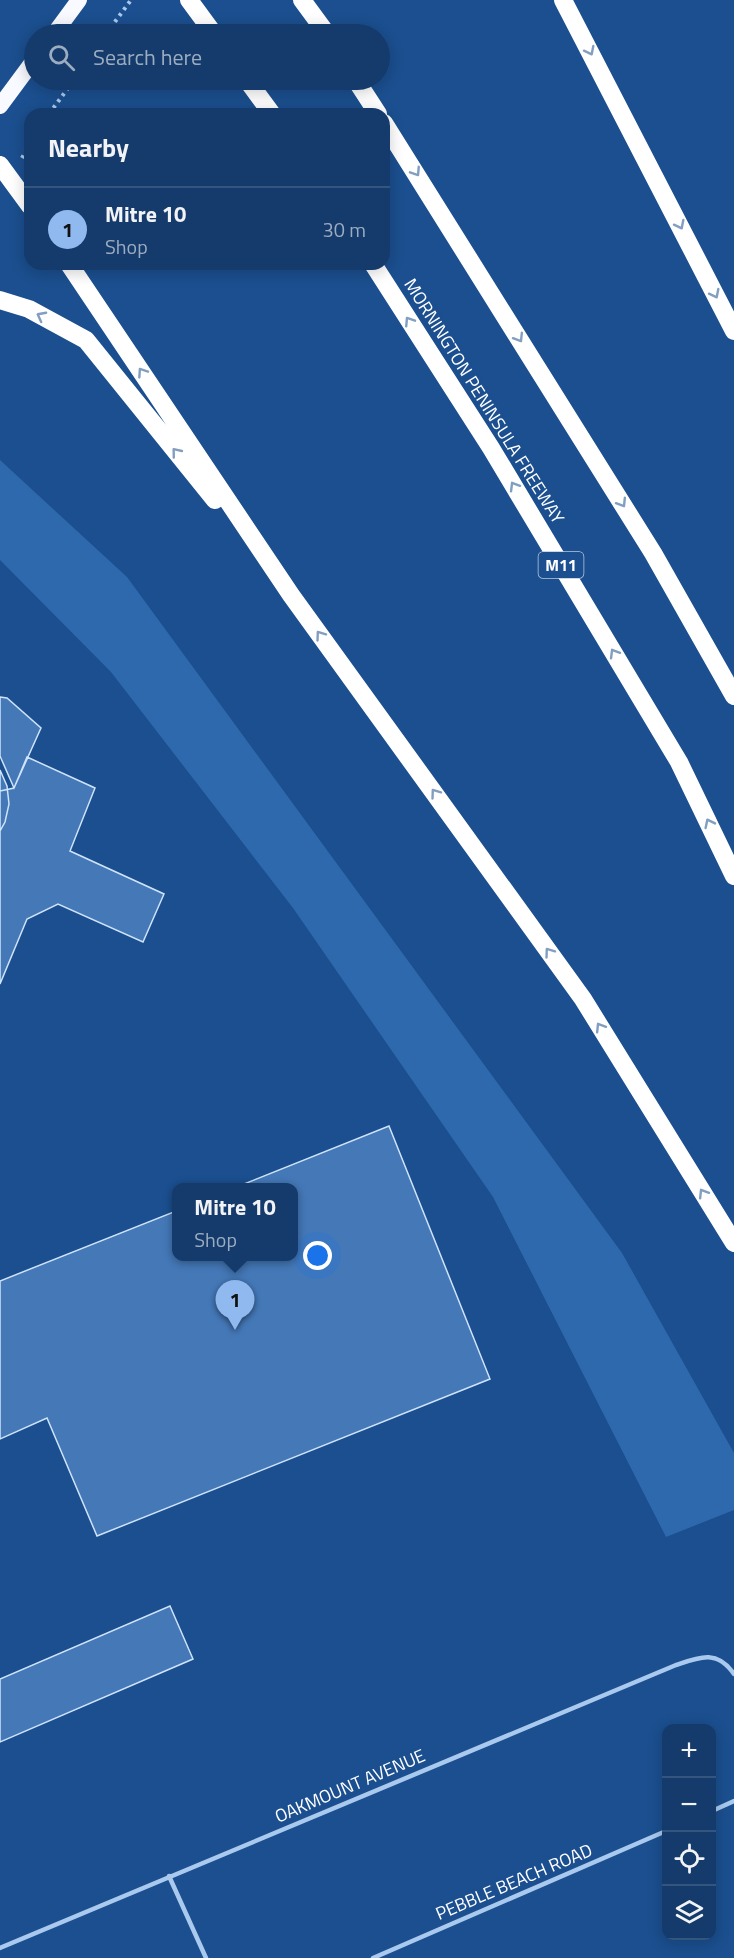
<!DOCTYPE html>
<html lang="en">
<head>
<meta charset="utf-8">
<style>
  :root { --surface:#143b6b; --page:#1d4271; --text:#f1f3f6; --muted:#9dadc1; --line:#33557e; --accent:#90b9f0 }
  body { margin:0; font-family:"Titillium Web",sans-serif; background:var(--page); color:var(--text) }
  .controls { position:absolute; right:18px; bottom:18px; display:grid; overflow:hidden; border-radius:12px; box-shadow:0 3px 15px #0003 }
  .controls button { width:54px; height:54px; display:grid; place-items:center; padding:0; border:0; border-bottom:2px solid var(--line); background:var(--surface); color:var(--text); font:30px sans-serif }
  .you { position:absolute; left:318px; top:1256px; width:21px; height:21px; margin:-15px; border:4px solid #fff; border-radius:50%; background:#1a73e8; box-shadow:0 0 0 9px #1a73e833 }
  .badge { display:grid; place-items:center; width:39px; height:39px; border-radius:50%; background:var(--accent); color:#111; font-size:20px; font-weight:700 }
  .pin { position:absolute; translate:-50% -50px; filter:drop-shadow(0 2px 3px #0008) }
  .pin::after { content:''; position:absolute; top:32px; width:21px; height:18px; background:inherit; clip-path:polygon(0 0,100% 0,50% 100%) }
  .popup { position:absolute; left:172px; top:1183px; width:126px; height:78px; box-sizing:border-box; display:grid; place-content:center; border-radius:12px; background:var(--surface); filter:drop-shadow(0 2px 4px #0005); font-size:20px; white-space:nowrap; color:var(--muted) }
  .popup b { font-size:22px; color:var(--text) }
  .popup::after { content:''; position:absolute; left:50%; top:100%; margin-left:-12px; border:12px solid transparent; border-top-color:var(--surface) }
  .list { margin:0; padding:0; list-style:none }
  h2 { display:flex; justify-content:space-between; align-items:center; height:78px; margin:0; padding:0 24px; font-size:26px }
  h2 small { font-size:20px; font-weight:400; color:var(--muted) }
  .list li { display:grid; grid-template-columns:39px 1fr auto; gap:18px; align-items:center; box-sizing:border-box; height:84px; padding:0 24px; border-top:2px solid var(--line) }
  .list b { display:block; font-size:22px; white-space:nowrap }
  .list p { margin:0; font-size:20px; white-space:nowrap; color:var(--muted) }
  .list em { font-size:20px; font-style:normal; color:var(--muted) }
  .icon { flex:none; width:33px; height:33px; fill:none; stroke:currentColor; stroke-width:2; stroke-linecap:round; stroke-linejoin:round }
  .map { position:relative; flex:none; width:734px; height:1958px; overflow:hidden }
  .search { position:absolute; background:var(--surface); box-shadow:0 3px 15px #0003; left:24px; top:24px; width:366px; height:66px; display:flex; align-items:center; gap:15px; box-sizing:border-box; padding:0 21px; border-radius:33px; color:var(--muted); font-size:22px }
  .panel { position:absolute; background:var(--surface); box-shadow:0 3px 15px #0003; left:24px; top:108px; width:366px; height:162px; border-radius:18px }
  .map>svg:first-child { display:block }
  .green { fill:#2e69ad }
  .building { fill:#4478b7; stroke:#cfe3fa; stroke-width:1.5 }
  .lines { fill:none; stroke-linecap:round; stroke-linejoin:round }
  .path { stroke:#a9c9ee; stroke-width:4; stroke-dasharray:3 4.5; stroke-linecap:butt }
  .service { stroke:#a9c9ee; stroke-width:4.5 }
  .trunk { stroke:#f8faff; stroke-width:16 }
  .motorway { stroke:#fff; stroke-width:18 }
  .oneway { stroke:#829ec1 }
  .labels { text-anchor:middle; stroke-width:6; stroke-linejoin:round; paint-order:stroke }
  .shield { fill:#1b4f8f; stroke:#bbcadd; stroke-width:1.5 }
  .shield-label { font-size:16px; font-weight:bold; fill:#fff }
  .street-label { font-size:18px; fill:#fff; stroke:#1b4f8f }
</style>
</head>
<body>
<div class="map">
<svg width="734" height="1958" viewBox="0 0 734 1958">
  <rect width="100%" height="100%" fill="#1b4f8f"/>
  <path class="green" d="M 0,460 L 127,577 L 622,1253 L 734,1453 L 734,1510 L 666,1537 L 493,1197 L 293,908 L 111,672 L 0,560 Z"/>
  <path class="building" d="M 0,697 L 7,698 L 41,728 L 14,788 L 0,756 Z
    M 27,757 L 95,788 L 70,851 L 164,894 L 143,942 L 58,904 L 27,919 L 0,984 L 0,791 L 14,788 Z
    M 0,770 L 7,786 L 9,804 L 5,822 L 0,831 Z
    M 389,1126 L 490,1379 L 97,1536 L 47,1418 L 0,1439 L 0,1281 L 176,1211 L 176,1256 L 294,1256 L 294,1188 L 234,1188 Z
    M 170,1606 L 193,1659 L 0,1742 L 0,1679 Z"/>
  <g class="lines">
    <path class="path" d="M 106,34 L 131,0
      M 49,114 L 74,80
      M 22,158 L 30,143"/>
    <path class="service" d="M 712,1811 L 734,1801
      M 169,1876 L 206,1958
      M 0,1948 L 676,1665 C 699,1657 717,1649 734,1674
      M 373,1958 L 666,1831"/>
    <path class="trunk" d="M 54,34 L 79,0
      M 0,106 L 34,60"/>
    <path class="motorway" d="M 189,0 L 214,34
      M 302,0 L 327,34
      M 563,0 L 734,331
      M 247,80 L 272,114
      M 356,80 L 378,114
      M 384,123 L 653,553 L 734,696
      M 0,165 L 30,206
      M 69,264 L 291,595 L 583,999 L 734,1243
      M 373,264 L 491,448 L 679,762 L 734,876
      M 0,300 L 29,309 L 86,340 L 215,500"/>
  </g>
  <defs><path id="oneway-chevron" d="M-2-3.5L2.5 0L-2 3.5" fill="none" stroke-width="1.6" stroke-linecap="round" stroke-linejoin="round" transform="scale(1.5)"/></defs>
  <g class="oneway">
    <use href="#oneway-chevron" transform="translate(590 51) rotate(63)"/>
    <use href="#oneway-chevron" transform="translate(416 172) rotate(57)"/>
    <use href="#oneway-chevron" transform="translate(680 225) rotate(63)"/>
    <use href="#oneway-chevron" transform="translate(715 294) rotate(63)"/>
    <use href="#oneway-chevron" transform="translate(41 316) rotate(-152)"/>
    <use href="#oneway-chevron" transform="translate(409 321) rotate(-123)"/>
    <use href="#oneway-chevron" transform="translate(519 338) rotate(58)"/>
    <use href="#oneway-chevron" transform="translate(142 372) rotate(-124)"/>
    <use href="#oneway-chevron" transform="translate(176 452) rotate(-129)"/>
    <use href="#oneway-chevron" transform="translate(514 486) rotate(-121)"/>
    <use href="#oneway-chevron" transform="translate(622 503) rotate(58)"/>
    <use href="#oneway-chevron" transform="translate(320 635) rotate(-126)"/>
    <use href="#oneway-chevron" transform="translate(614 653) rotate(-121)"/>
    <use href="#oneway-chevron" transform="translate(435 793) rotate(-126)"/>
    <use href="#oneway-chevron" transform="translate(709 823) rotate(-116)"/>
    <use href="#oneway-chevron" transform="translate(549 952) rotate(-126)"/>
    <use href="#oneway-chevron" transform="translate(600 1027) rotate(-122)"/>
    <use href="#oneway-chevron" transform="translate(703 1193) rotate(-122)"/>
  </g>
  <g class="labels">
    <rect class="shield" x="538.5" y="552" width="45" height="26" rx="4.5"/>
    <g class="shield-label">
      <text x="561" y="571">M11</text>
    </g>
    <g class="street-label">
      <text transform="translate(484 401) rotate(58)" y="6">MORNINGTON PENINSULA FREEWAY</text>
      <text transform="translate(350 1786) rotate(-23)" y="6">OAKMOUNT AVENUE</text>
      <text transform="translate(514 1882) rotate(-23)" y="6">PEBBLE BEACH ROAD</text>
    </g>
  </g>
</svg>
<div class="controls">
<button>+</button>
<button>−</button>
<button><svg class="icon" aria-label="locate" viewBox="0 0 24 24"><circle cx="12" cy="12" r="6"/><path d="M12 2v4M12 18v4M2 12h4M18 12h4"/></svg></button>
<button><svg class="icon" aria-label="layers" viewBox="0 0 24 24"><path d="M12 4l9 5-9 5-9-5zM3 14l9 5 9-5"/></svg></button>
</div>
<div class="you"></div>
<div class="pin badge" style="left:235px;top:1330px">1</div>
<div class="popup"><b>Mitre 10</b>Shop</div>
<div class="search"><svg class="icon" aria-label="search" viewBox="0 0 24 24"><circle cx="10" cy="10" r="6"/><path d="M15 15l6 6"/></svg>Search here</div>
<section class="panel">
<h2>Nearby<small></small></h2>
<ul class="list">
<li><span class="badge">1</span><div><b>Mitre 10</b><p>Shop</p></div><em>30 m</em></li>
</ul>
</section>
</div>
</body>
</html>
